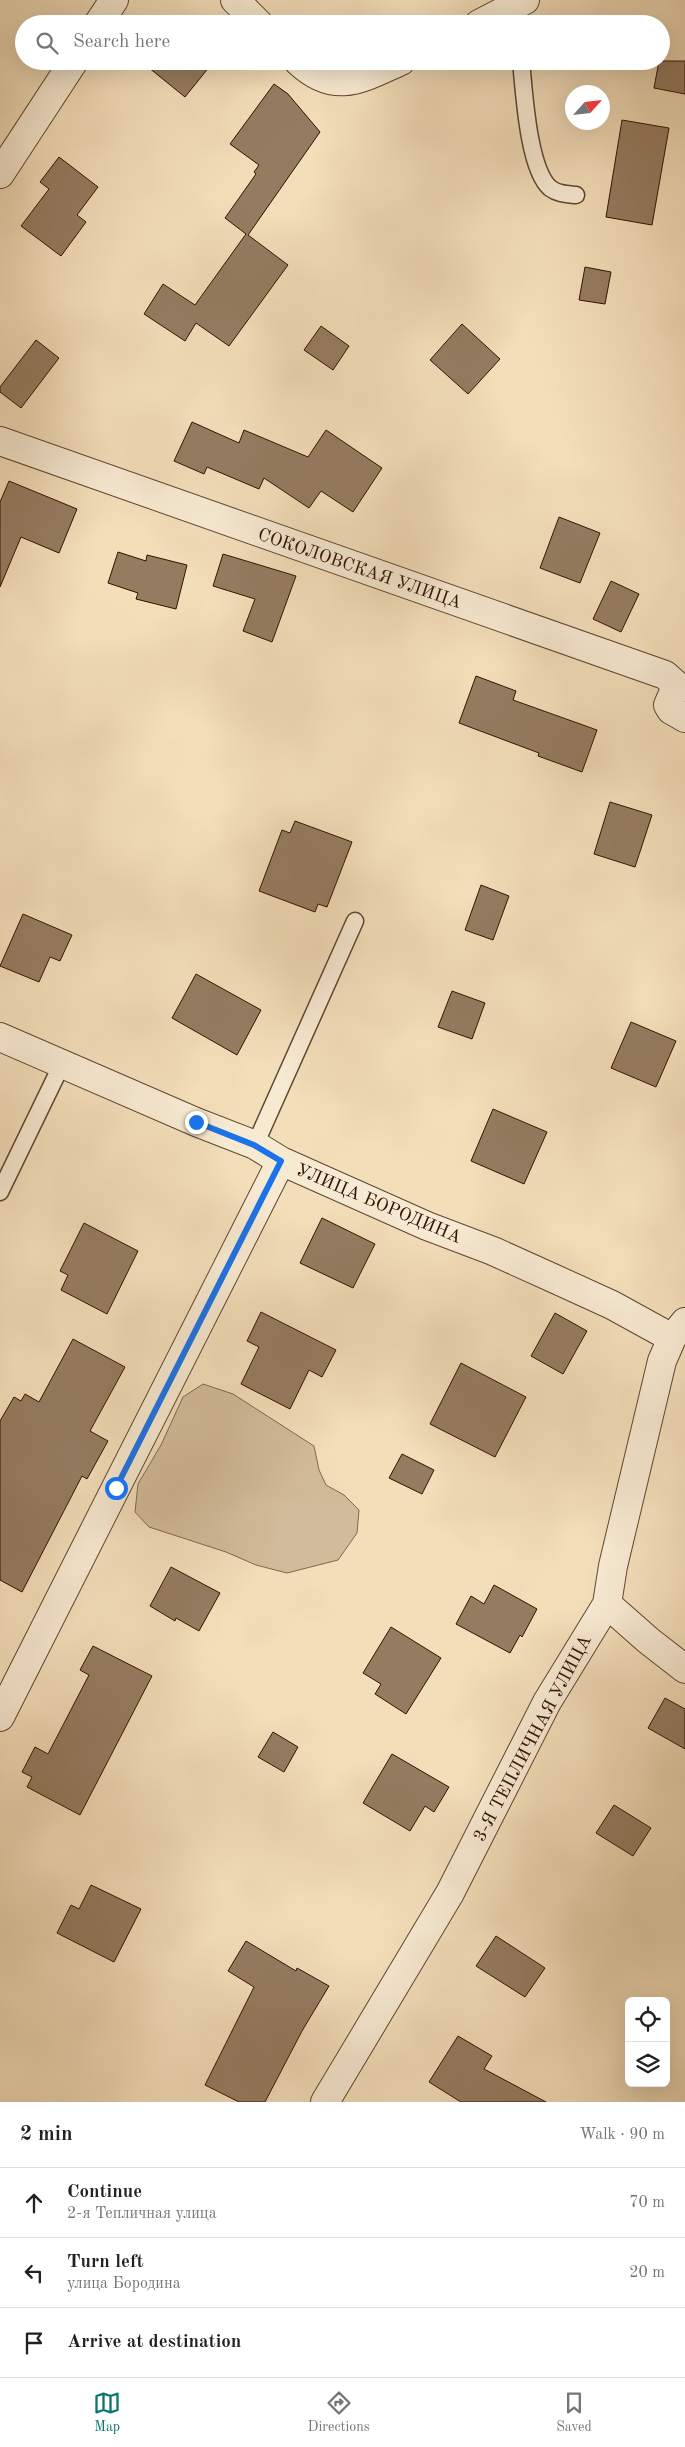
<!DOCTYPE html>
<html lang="en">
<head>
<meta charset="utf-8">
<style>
  :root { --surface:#fff; --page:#f6f6f6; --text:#202124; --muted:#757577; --line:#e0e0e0; --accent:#0f766e }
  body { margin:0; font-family:"Old Standard TT",serif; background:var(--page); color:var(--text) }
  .controls { position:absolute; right:15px; bottom:15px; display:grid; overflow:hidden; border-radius:8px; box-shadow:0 5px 20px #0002 }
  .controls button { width:45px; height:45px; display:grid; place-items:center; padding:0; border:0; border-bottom:1px solid var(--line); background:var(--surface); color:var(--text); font:25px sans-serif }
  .compass { position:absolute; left:565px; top:85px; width:45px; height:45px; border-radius:50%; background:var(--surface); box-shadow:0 5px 20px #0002; rotate:63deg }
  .stop { position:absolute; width:15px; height:15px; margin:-11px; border:4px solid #1a73e8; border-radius:50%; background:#fff }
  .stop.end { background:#1a73e8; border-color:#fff; box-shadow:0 1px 5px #0008 }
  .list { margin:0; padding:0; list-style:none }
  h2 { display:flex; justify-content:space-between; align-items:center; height:65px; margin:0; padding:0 20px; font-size:21px }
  h2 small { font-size:16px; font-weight:400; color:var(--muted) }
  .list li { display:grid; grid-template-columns:32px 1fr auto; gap:15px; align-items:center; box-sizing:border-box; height:70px; padding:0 20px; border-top:1px solid var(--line) }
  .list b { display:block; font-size:19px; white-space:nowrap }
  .list p { margin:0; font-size:16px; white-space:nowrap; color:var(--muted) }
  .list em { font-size:16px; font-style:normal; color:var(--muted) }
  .icon { flex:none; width:28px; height:28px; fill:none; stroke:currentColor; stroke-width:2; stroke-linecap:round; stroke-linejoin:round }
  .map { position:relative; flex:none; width:685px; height:2102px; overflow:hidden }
  .search { position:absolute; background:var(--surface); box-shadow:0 5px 20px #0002; left:15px; right:15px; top:15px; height:55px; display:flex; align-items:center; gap:12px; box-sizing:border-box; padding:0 18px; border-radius:28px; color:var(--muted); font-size:19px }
  .sheet { height:275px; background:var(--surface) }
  nav { display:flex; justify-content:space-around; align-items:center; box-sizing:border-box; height:70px; border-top:1px solid var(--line); background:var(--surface); font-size:14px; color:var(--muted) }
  nav a { display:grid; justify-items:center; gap:2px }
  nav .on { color:var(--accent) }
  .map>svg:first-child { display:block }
  .green { fill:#d2bb9a; stroke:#81664d }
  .building { fill:#957c61; stroke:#301200 }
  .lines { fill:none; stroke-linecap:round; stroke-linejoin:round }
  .service-casing { stroke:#61452e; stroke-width:19 }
  .minor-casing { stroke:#61452e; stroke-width:30 }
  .service { stroke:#f7ead2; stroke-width:16 }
  .minor { stroke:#f7ead2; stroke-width:28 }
  .route { stroke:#1a73e8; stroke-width:6 }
  .labels { text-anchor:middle; stroke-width:5; stroke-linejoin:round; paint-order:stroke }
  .street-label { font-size:18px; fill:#301200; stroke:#f7ead2 }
</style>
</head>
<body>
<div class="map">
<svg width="685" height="2102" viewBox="0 0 685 2102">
  <rect width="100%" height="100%" fill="#f3deba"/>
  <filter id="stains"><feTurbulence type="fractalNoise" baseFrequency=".004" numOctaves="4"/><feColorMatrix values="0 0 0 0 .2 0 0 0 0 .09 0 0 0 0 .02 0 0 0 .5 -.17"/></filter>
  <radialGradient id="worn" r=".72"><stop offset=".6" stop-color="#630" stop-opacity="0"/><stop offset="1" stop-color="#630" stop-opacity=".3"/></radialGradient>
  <path class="green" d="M 203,1384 L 233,1394 L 314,1446 L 319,1470 L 326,1485 L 344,1495 L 359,1510 L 357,1533 L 338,1560 L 287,1573 L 256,1565 L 226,1552 L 149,1527 L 135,1512 L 138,1484 L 161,1445 L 183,1397 Z"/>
  <path class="building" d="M 145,61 L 214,61 L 185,97 L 143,63 Z
    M 659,61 L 685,61 L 685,94 L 654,88 Z
    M 274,84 L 288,94 L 320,132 L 248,235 L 288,265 L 229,346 L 196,323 L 185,341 L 144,314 L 163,284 L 195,305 L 246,234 L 225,218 L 256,174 L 254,172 L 259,165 L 230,144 Z
    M 622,120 L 669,128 L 652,225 L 606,217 Z
    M 59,157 L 98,187 L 77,215 L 86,222 L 61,256 L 21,226 L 49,189 L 40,182 Z
    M 585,267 L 611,272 L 605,304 L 579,300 Z
    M 462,324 L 500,359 L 468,394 L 430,360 Z
    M 321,326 L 349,346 L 333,370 L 304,350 Z
    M 36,340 L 59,358 L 21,408 L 0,392 L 0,387 Z
    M 192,422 L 239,443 L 244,430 L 308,457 L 326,430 L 382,468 L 353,512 L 321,491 L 309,508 L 264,478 L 259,489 L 207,467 L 204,474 L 174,461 Z
    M 9,481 L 77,509 L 59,553 L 21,537 L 0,587 L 0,502 Z
    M 559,517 L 600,533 L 580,583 L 540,568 Z
    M 118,552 L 146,561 L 147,555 L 187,565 L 176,609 L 136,599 L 138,593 L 108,583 Z
    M 223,554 L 296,576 L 272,642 L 243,631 L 255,599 L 213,586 Z
    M 611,581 L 639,594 L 621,632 L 593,619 Z
    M 476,676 L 516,691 L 513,700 L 597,730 L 582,772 L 538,756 L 539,753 L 459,723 Z
    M 610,802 L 652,815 L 635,867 L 594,854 Z
    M 295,821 L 352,842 L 327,907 L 318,904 L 315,912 L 259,891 L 282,830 L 290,833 Z
    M 481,885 L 509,896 L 493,940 L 465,930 Z
    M 23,914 L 72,935 L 60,961 L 50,957 L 39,982 L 0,966 Z
    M 196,974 L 261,1010 L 237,1055 L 172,1018 Z
    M 452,991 L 485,1003 L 472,1039 L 438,1027 Z
    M 631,1022 L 676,1041 L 656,1087 L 611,1068 Z
    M 493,1109 L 547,1132 L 524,1184 L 471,1161 Z
    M 322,1218 L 375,1244 L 353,1288 L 300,1263 Z
    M 84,1223 L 138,1251 L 107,1314 L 61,1290 L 68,1275 L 60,1271 Z
    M 261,1312 L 336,1350 L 322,1377 L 309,1370 L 290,1409 L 241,1384 L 259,1347 L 247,1341 Z
    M 555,1313 L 587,1331 L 563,1374 L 531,1356 Z
    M 73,1339 L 125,1367 L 90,1431 L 108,1441 L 87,1479 L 82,1476 L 22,1592 L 0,1580 L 0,1421 L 14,1397 L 21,1401 L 25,1394 L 39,1402 Z
    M 461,1363 L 526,1397 L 495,1457 L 430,1424 Z
    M 402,1454 L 434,1470 L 422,1494 L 389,1478 Z
    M 171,1567 L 220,1593 L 199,1631 L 176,1618 L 175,1621 L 150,1606 Z
    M 494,1585 L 537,1609 L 522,1637 L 520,1635 L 510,1653 L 456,1624 L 471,1596 L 484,1604 Z
    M 391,1627 L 441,1658 L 406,1714 L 375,1694 L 381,1684 L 363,1673 Z
    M 93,1646 L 152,1676 L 80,1815 L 27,1787 L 32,1777 L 22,1772 L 35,1747 L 48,1754 L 89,1675 L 80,1670 Z
    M 665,1698 L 685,1709 L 685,1749 L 648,1728 Z
    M 273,1732 L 298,1747 L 284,1772 L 258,1757 Z
    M 392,1754 L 449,1787 L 434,1812 L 425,1806 L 410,1831 L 363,1803 Z
    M 614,1805 L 651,1828 L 633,1856 L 596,1833 Z
    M 91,1885 L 141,1909 L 114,1962 L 57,1933 L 71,1905 L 79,1909 Z
    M 496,1936 L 545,1968 L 525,1997 L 476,1966 Z
    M 246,1941 L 296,1971 L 297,1968 L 329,1986 L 302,2031 L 265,2102 L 239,2102 L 205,2085 L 254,1987 L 228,1971 Z
    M 458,2036 L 492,2056 L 484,2069 L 546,2102 L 461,2102 L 429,2082 Z"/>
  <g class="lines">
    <g class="service-casing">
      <path id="service" d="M 514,6 L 516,24
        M 521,61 C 524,90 528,169 550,188 C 558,194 566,194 576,195
        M 255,1145 L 355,921
        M 0,1192 L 62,1064"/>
    </g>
    <g class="minor-casing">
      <path id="minor" d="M 235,0 L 259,24
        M 98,24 L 114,0
        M 479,24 L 525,0
        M 298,61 C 335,96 361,79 401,61
        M 0,174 L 74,61
        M 0,441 L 665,675 L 674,683 L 675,689 L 668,705 L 671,710 L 685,718
        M 0,1037 L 196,1122 L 255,1145 L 281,1161 L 427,1226 L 493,1251 L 555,1279 L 612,1305 L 672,1338
        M 607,1604 L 649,1641 L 685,1669
        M 0,1717 L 281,1161
        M 325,2102 L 450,1893 L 547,1702 L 607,1604 L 613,1566 L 662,1361 L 672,1338 L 685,1322"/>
    </g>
    <use href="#service" class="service"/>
    <use href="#minor" class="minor"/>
  </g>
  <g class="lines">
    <path class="route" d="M 116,1488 L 281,1161 L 254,1145 L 196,1122"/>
  </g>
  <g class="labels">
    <g class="street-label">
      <text transform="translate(360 568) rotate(19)" y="6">СОКОЛОВСКАЯ УЛИЦА</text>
      <text transform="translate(379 1203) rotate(23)" y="6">УЛИЦА БОРОДИНА</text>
      <text transform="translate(532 1738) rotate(-62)" y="6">3-Я ТЕПЛИЧНАЯ УЛИЦА</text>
    </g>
  </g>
  <rect width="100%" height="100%" filter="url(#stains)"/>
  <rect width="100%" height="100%" fill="url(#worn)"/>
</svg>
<div class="controls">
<button><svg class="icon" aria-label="locate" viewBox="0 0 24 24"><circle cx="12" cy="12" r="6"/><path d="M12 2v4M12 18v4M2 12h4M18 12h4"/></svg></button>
<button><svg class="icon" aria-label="layers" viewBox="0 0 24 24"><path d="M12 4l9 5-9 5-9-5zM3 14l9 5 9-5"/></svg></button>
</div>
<svg class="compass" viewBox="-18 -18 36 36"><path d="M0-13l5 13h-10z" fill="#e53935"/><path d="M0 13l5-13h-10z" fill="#757577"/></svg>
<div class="stop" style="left:116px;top:1488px"></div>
<div class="stop end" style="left:196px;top:1122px"></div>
<div class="search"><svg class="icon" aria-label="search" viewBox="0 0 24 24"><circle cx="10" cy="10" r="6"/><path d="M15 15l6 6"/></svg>Search here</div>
</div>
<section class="sheet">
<h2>2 min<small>Walk · 90 m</small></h2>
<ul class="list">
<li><svg class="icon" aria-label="ahead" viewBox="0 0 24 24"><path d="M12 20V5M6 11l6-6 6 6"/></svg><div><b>Continue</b><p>2-я Тепличная улица</p></div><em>70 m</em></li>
<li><svg class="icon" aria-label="left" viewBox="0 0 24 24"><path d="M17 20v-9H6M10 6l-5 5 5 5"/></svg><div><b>Turn left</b><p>улица Бородина</p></div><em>20 m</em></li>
<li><svg class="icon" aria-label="arrive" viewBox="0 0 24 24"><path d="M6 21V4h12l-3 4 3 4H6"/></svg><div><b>Arrive at destination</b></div></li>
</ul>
</section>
<nav>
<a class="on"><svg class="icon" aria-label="map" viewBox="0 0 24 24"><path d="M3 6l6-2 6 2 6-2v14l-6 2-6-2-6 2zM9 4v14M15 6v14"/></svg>Map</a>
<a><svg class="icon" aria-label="directions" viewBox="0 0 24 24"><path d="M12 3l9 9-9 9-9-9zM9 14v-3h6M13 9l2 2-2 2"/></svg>Directions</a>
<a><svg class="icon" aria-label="saved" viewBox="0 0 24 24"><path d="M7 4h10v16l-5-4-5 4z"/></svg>Saved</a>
</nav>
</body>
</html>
